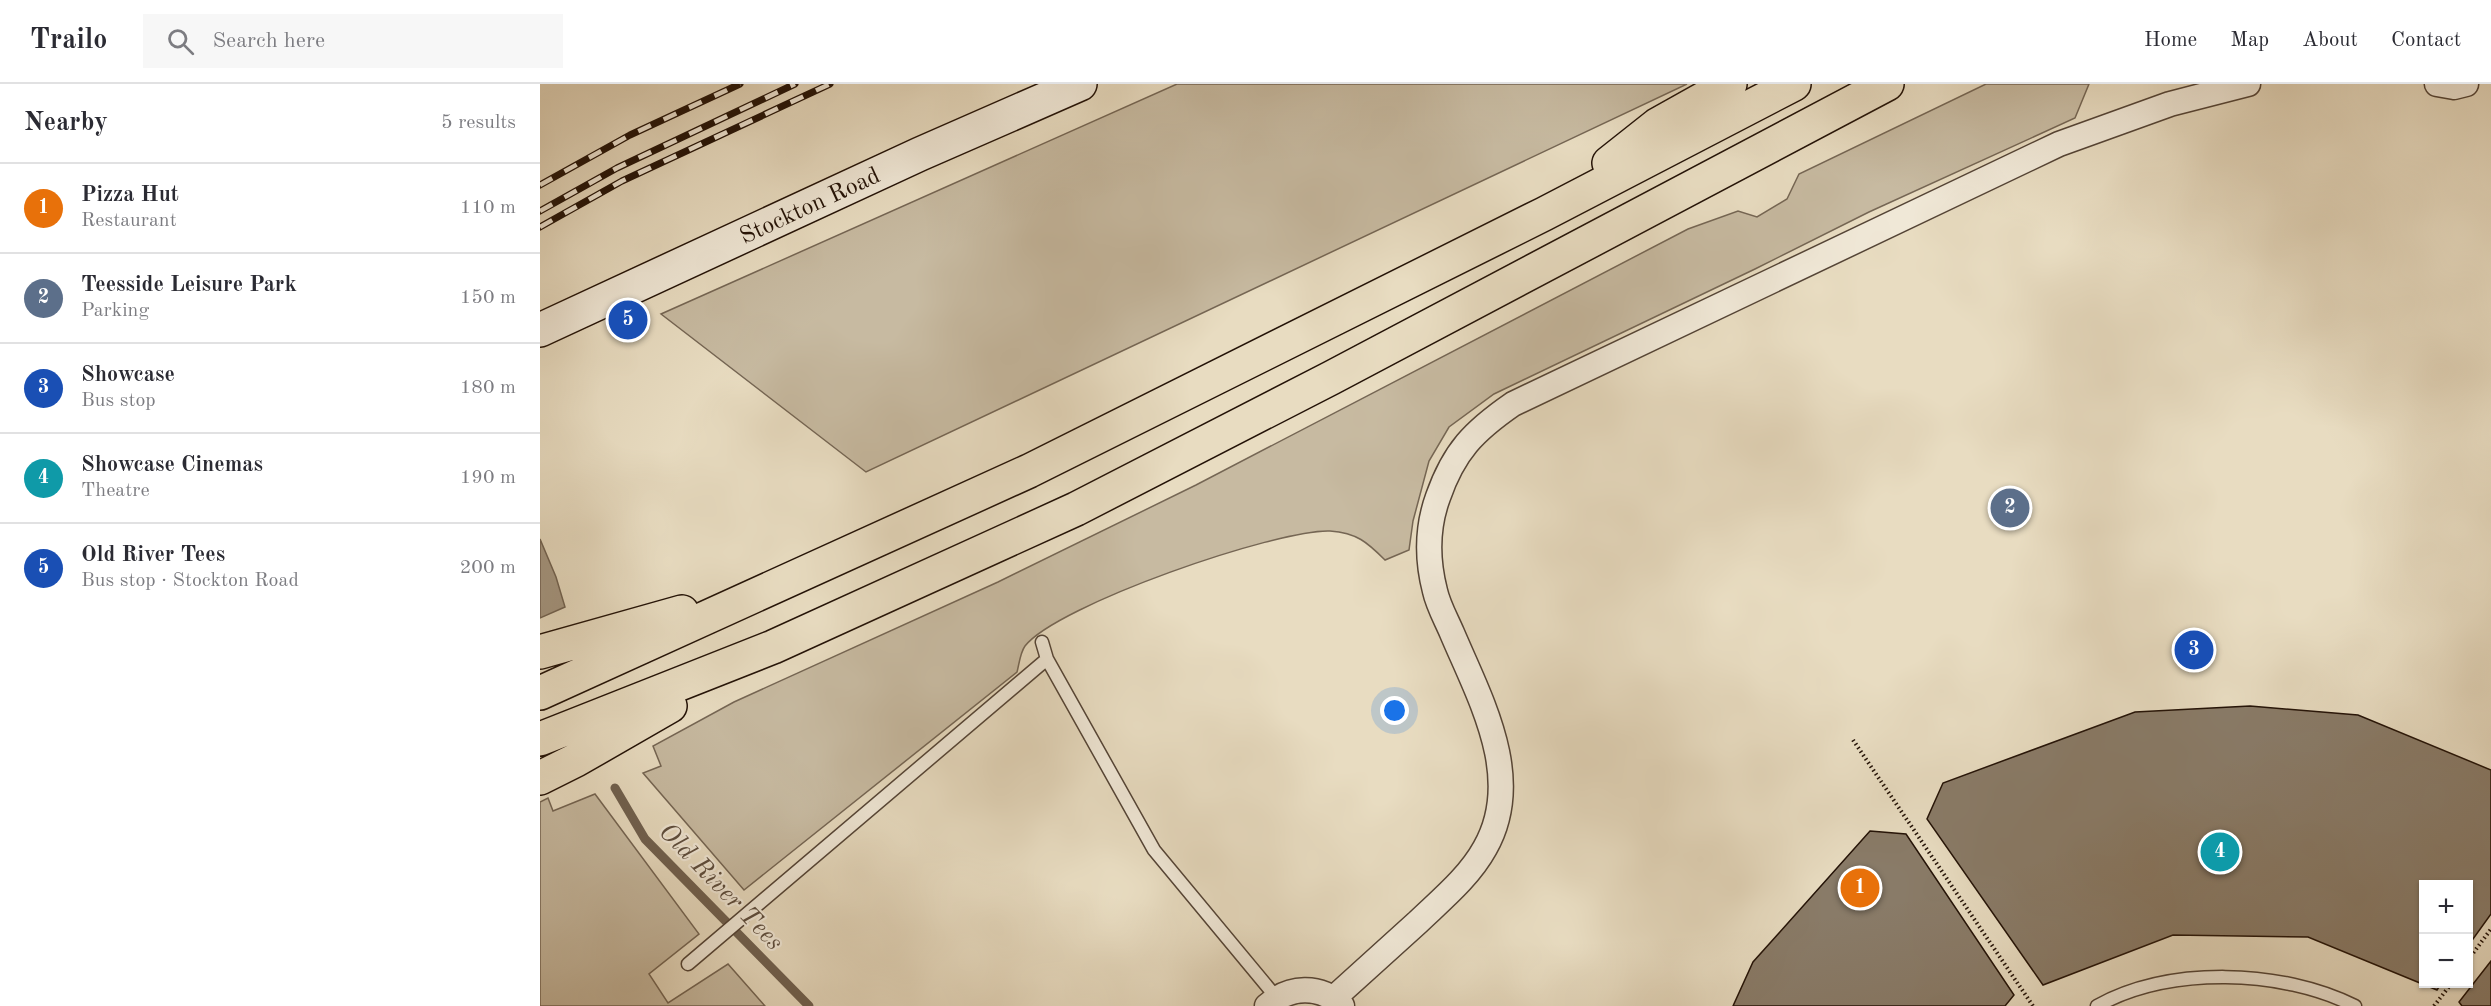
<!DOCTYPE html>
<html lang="en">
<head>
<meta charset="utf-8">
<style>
  :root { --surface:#fff; --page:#f7f7f7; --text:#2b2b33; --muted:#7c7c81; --line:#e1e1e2; --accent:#1a73e8 }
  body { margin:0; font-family:"Old Standard TT",serif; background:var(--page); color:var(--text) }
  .controls { position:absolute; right:18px; bottom:18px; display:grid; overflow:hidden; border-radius:0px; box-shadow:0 2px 4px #0004 }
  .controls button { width:54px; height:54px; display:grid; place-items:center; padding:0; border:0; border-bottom:2px solid var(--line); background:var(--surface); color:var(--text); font:30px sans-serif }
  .you { position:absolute; left:855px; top:627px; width:21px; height:21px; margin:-15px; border:4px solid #fff; border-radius:50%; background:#1a73e8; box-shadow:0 0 0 9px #1a73e833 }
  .badge { display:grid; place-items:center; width:39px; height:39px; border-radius:50%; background:var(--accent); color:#fff; font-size:20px; font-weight:700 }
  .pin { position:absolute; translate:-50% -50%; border:3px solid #fff; box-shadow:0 2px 6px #0006 }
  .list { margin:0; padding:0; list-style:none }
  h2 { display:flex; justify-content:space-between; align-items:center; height:78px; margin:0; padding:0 24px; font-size:26px }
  h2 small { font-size:20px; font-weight:400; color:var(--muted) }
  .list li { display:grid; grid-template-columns:39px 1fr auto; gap:18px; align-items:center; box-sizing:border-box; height:90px; padding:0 24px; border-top:2px solid var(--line) }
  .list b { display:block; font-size:22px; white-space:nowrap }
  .list p { margin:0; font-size:20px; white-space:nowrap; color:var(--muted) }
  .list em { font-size:20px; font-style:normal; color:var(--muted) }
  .icon { flex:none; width:33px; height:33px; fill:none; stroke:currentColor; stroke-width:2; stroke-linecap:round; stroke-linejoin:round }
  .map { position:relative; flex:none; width:1951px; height:922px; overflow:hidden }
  header { display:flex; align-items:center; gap:36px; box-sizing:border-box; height:84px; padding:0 30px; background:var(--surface); border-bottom:2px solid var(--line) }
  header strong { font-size:28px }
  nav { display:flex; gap:33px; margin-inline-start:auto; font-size:21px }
  .search { width:420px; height:54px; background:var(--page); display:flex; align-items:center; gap:15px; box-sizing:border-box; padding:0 21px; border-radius:0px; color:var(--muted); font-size:22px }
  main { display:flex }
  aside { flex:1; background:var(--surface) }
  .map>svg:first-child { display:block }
  .green { fill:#c7baa1; stroke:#756654; stroke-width:1.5 }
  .water { fill:#a59782; stroke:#716251; stroke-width:1.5 }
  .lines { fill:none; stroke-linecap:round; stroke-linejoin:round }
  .stream { stroke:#716251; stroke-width:9 }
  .building { fill:#897b68; stroke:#231207; stroke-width:1.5 }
  .lane-casing { stroke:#544436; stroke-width:15 }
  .street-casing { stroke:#544436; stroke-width:27 }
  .secondary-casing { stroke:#231207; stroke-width:36 }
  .highway-casing { stroke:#231207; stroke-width:36 }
  .path { stroke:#231207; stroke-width:4; stroke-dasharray:1.5 3; stroke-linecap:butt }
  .lane { stroke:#f0e8d7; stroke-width:12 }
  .street { stroke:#f0e8d7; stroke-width:24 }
  .secondary { stroke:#f0e8d7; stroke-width:33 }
  .highway { stroke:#e8dcc1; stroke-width:33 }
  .rail-casing { stroke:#231207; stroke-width:7 }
  .rail { stroke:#f0e8d7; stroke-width:4.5; stroke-dasharray:14; stroke-linecap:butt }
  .labels { text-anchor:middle; stroke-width:4.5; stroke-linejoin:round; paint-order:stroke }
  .street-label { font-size:24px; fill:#231207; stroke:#f0e8d7 }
  .water-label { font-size:26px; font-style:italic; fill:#5e4e3e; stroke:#f0e8d7 }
</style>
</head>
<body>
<header>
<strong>Trailo</strong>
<div class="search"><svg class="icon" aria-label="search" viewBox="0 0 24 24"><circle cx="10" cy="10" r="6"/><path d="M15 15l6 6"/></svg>Search here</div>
<nav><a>Home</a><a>Map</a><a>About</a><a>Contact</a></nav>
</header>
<main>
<aside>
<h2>Nearby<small>5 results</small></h2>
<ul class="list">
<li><span class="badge" style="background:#e8710a">1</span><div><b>Pizza Hut</b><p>Restaurant</p></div><em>110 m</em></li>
<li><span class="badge" style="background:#5c6f8a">2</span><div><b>Teesside Leisure Park</b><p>Parking</p></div><em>150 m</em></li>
<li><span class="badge" style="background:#1a4fb4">3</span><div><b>Showcase</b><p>Bus stop</p></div><em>180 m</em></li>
<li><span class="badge" style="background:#0f9aa8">4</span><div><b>Showcase Cinemas</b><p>Theatre</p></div><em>190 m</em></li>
<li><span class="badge" style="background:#1a4fb4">5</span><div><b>Old River Tees</b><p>Bus stop · Stockton Road</p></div><em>200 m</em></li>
</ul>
</aside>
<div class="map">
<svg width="1951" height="922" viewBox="0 0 1951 922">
  <rect width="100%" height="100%" fill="#e8dcc1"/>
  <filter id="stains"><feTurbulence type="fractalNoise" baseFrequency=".00333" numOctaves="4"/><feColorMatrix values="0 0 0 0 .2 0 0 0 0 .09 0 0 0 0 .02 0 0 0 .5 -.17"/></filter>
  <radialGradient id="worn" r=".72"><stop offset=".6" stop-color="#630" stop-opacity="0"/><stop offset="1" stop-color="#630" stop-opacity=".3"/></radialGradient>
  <path class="green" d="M 637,0 L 1147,0 L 326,388 L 121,230 Z
    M 1446,0 L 1549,0 L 1535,34 L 1329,128 L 1215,185 L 954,310 L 909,343 L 889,377 L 873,437 L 869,466 L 845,476 C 827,458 817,449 790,447 C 737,445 517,521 485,562 C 480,569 479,581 477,588 L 204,806 L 103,689 L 121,682 L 113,662 L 194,618 L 458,498 L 656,401 L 1148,145 L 1198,127 L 1217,133 L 1247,115 L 1259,90 Z
    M 55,710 L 159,850 L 109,890 L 128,919 L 188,880 L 225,922 L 0,922 L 0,718 L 8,714 L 13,727 Z"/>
  <path class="water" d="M 0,455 L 16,493 L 25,523 L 0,534 Z"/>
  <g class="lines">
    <path class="stream" d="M 75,704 L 105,755 L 269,922"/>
  </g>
  <path class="building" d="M 1710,622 L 1818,631 L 1951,686 L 1951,830 L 1928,862 L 1928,800 L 1884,800 L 1884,900 L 1901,900 L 1897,906 L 1768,853 L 1633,851 L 1503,901 L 1387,735 L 1403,699 L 1595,628 Z
    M 1330,747 L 1366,750 L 1474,911 L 1465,922 L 1193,922 L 1213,878 Z
    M 1951,877 L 1951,922 L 1922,922 L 1919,918 Z"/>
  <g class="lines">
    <g class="lane-casing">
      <path id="lane" d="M 502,558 L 507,575 L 614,766 L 736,913
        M 148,880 L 507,575
        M 1557,922 C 1630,882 1741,885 1815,922"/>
    </g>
    <g class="street-casing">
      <path id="street" d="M 1897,0 L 1914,3 L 1926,0
        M 794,914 C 822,889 850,863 878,838 C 902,815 929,793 945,764 C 985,694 940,615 912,549 C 906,535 898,521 895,507 C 887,476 887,443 898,413 C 914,367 934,347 973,320 L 1519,60 L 1630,20 L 1708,0
        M 727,922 C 749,902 780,900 802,922"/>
    </g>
    <g class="secondary-casing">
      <g id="secondary">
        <path id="s1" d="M 0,246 L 380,70 L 540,0"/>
      </g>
    </g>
    <g class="highway-casing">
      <path id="highway" d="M 1069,79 L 1117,41 L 1190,0
        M 0,568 L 142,528
        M 0,609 L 489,387 L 1004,130 L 1254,0
        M 0,655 L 233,563 L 536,425 L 791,294 L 1347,0
        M 0,694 L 36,676 L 130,622"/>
    </g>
    <path class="path" d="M 1313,656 L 1493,922
      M 1928,876 L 1951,845
      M 1894,922 L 1911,900"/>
    <use href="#lane" class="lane"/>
    <use href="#street" class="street"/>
    <use href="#secondary" class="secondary"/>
    <use href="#highway" class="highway"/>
    <g class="rail-casing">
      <path id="rail" d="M 0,101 L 90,51 L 200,0
        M 0,127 L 77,84 L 255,0
        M 0,143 L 82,97 L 290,0"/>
    </g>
    <use href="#rail" class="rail"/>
  </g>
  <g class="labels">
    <g class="street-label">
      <text dy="8" stroke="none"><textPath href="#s1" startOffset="297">Stockton Road</textPath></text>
    </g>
    <g class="water-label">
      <text transform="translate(182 802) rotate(46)" y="9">Old River Tees</text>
    </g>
  </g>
  <rect width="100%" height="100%" filter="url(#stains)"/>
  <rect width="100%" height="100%" fill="url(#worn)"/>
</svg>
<div class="controls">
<button>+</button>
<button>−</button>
</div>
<div class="you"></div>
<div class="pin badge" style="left:1320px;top:804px;background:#e8710a">1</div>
<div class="pin badge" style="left:1470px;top:424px;background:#5c6f8a">2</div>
<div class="pin badge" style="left:1654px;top:566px;background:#1a4fb4">3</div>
<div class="pin badge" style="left:1680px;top:768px;background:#0f9aa8">4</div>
<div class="pin badge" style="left:88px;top:236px;background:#1a4fb4">5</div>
</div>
</main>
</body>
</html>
